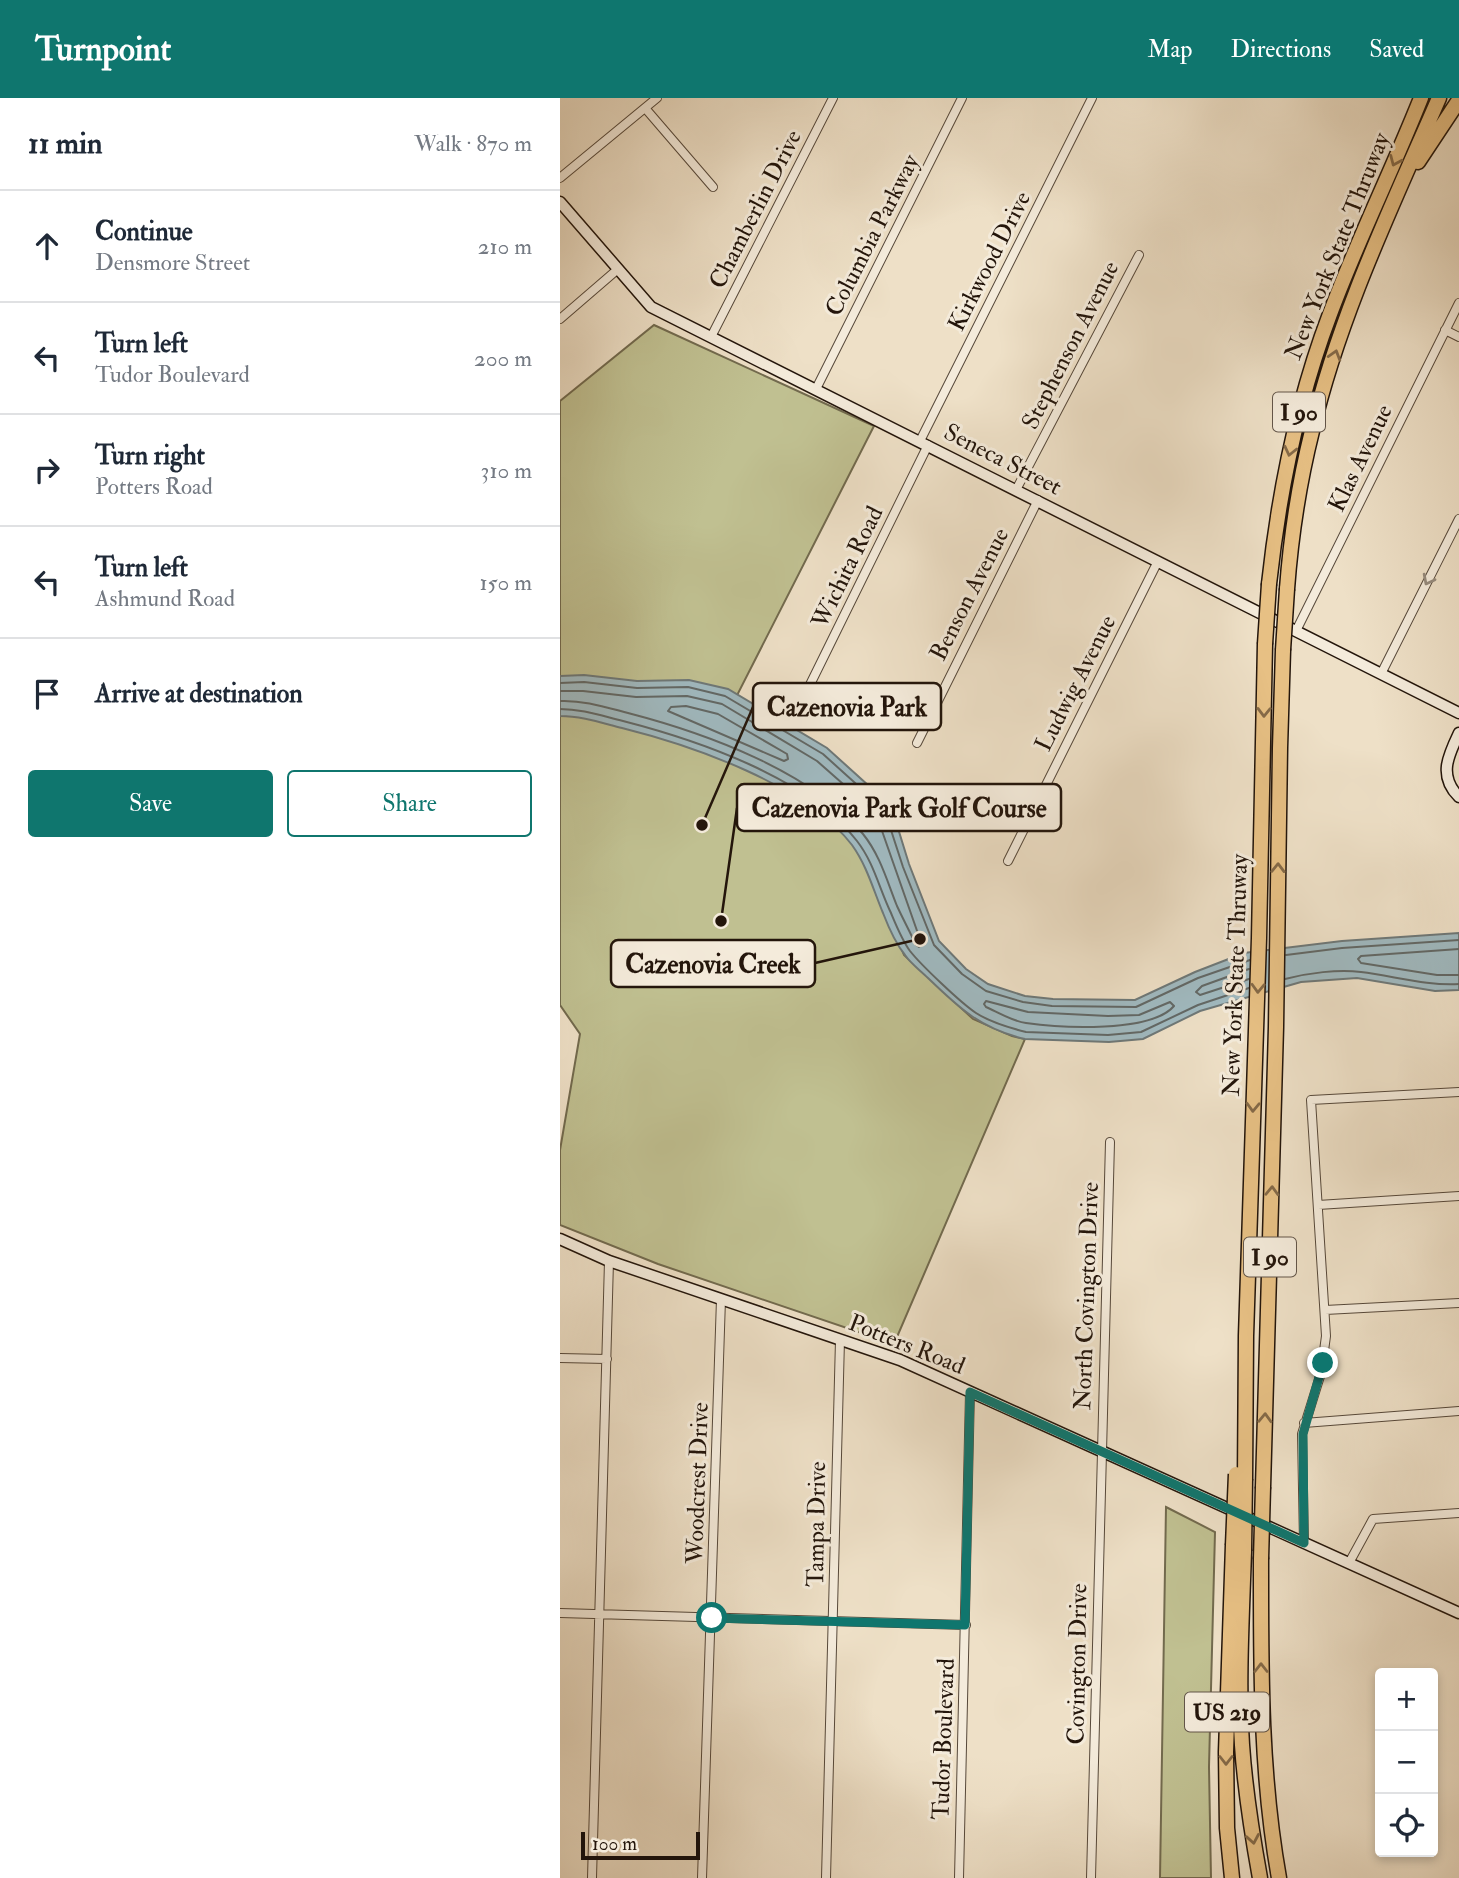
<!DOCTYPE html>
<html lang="en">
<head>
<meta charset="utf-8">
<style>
  :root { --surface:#fff; --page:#f2f2f3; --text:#1f2937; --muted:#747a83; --line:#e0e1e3; --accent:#0f766e }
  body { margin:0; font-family:"IM FELL Double Pica",serif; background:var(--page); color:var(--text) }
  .controls { position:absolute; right:21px; bottom:21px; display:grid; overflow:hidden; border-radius:7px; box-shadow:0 4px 10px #0003 }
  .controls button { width:63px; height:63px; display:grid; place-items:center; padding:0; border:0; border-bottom:2px solid var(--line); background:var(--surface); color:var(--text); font:35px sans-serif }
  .scale { position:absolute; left:21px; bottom:18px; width:119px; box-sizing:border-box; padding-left:7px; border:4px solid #23150b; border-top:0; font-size:19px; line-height:24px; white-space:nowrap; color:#23150b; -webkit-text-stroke:5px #f4ebdb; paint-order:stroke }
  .stop { position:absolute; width:21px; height:21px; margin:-16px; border:5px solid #0f766e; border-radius:50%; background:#fff }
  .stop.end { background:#0f766e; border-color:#fff; box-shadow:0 2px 7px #0008 }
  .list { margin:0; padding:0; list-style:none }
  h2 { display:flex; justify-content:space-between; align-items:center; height:91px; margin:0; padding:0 28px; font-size:30px }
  h2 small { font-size:23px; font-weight:400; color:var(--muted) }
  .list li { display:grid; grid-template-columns:46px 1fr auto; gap:21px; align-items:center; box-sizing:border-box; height:112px; padding:0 28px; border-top:2px solid var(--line) }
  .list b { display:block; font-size:26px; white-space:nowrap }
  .list p { margin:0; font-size:23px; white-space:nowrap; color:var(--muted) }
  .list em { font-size:23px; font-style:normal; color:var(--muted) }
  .actions { display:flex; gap:14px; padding:21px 28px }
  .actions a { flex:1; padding:16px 0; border:2px solid var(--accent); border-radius:7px; text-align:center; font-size:24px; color:var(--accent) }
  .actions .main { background:var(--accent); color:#fff }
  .icon { flex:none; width:38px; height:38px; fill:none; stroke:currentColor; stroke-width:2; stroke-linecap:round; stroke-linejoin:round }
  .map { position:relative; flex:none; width:899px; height:1780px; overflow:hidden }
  header { display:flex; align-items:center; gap:42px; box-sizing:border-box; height:98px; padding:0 35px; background:var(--accent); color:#fff }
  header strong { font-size:33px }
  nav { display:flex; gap:38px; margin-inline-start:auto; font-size:24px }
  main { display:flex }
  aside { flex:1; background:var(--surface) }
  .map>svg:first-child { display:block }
  .green { fill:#c0c091; stroke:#726a4e; stroke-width:2 }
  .water { fill:#a0bac1; stroke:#6e7878; stroke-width:2 }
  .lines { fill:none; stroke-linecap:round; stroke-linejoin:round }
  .shore { stroke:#626866; stroke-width:2 }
  .street-casing { stroke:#56483a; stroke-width:10 }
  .secondary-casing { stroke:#23150b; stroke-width:13 }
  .highway-casing { stroke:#23150b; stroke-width:17 }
  .street { stroke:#f4ebdb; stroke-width:8 }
  .secondary { stroke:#f4ebdb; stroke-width:10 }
  .highway { stroke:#e7c084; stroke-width:14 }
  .highway-bridge-casing { stroke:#23150b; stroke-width:17; stroke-linecap:butt }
  .highway-bridge { stroke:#e7c084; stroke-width:14 }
  .oneway { stroke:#856a48 }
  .oneway2 { stroke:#968b7d }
  .route { stroke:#0f766e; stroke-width:9 }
  .labels { text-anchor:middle; stroke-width:6; stroke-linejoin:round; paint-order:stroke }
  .shield { fill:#f4ebdb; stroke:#625549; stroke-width:2 }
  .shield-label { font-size:23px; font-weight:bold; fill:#23150b }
  .street-label { font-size:24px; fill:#23150b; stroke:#f4ebdb }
  .leader { fill:none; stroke:#23150b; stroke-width:2.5 }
  .callout-dot { fill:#23150b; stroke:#f4ebdb; stroke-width:2.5 }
  .callout { fill:#f4ebdb; stroke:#23150b; stroke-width:2.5 }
  .callout-label { font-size:26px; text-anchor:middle; font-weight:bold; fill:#23150b }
</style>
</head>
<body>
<header>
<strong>Turnpoint</strong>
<nav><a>Map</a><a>Directions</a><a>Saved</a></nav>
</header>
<main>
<aside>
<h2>11 min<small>Walk · 870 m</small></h2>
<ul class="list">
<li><svg class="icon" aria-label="ahead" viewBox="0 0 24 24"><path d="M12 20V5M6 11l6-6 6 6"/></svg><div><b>Continue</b><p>Densmore Street</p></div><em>210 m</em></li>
<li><svg class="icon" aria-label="left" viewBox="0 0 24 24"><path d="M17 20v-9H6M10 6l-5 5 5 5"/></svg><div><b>Turn left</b><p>Tudor Boulevard</p></div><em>200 m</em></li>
<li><svg class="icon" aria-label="right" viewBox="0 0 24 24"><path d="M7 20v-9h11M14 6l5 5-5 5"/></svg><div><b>Turn right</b><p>Potters Road</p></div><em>310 m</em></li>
<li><svg class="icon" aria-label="left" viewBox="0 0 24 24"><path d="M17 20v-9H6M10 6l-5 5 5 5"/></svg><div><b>Turn left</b><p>Ashmund Road</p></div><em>150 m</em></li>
<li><svg class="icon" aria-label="arrive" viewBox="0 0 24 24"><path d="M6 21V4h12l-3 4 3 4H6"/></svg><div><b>Arrive at destination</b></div></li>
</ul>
<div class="actions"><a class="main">Save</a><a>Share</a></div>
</aside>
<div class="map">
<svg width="899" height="1780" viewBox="0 0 899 1780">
  <rect width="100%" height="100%" fill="#eee0c7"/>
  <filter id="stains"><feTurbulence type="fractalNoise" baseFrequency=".00286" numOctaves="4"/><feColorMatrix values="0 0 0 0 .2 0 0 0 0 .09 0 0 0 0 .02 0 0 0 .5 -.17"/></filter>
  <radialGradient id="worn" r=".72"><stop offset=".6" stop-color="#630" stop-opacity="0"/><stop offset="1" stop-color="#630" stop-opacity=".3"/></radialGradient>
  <path class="green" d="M 94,227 L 314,328 L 169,613 L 302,749 L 344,857 L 413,921 L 452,938 L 465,941 L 334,1246 L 98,1166 L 0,1127 L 0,1052 L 20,936 L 0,907 L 0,303 Z
    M 606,1409 L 655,1434 L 649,1669 L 651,1780 L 600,1780 Z"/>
  <path class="water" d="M 24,577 L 77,583 L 129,582 L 168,591 L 267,650 L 320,698 L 336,724 L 349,766 L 379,843 L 406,871 L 428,886 L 465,898 L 493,901 L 575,902 L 635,874 L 684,855 L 782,843 L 899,835 L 899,892 L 875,893 L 797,880 L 741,884 L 640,913 L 583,941 L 549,944 L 465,941 C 421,931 399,910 368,880 C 360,872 351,866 345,857 C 336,846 328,828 323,815 C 313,791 307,768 292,747 C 246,687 134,648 62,630 C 42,625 22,618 0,618 L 0,578 Z"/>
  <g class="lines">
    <path class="shore" d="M 0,585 L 24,584 L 77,590 L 128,589 L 165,598 L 263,656 L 315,703 L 329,726 L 343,769 L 374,847 L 402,876 L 426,893 L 463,904 L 492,908 L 576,909 L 638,880 L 690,862
      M 0,593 L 23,593 L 76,599 L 127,598 L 162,606 L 257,663 L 308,708 L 321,730 L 362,847 L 359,849 L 356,847 C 350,834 343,821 337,808 C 327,783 320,757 303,736 C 251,673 145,635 68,615 C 45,609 23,602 0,603
      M 126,608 L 158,616 L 227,656 L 228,661 L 224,663 L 108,613 L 111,609 Z
      M 0,611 C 22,611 42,618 63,623 C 137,642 249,680 297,743 C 314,765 319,790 331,815 C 336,827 342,842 350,853 C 361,867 401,905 416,915 C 430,924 450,930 466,934 L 548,937 L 581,934 L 638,907 L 689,890
      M 899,851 L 801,858 L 798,861 L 801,865 L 877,877 L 899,877
      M 726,857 L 782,850 L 899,842
      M 689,881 L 640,897 L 636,894 L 642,888 L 689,871
      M 725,881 C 748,875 778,871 801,874 C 834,878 867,888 899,886
      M 426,903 L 468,914 L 548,918 L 579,917 L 610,904 L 614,908 C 591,935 501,930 466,925 C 452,923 439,915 426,909 L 424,906 Z"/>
    <g class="street-casing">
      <path id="street" d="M 85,10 L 153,89
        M 0,80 L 97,0
        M 0,221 L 58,171
        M 885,232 L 899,239
        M 151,239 L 273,0
        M 256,291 L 402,0
        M 360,343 L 532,0
        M 456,392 L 579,157
        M 736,533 L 899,205
        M 821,576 L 899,421
        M 239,609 L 368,347
        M 357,645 L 478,402
        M 448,763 L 598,463
        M 758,1107 L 899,1098
        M 765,1212 L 899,1205
        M 0,1260 L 47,1261
        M 744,1325 L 899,1313
        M 744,1445 L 742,1336 L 761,1275 L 766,1238 L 751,1002 L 899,994
        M 789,1465 L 813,1421 L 899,1415
        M 0,1515 L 406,1527
        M 32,1780 L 49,1163
        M 142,1780 L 161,1201
        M 266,1780 L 280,1242
        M 399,1780 L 410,1294
        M 531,1780 L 550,1044"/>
    </g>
    <g class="secondary-casing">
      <path id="secondary" d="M 0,104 L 91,209 L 899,615
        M 899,635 C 888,658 878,678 899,699
        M 0,1141 L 49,1163 L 340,1262 L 899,1515"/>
    </g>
    <g class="highway-casing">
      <path id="highway" d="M 858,64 L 899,2
        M 709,486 C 719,394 737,303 770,216 C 797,143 832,73 861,0
        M 727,491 C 731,437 739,385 752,333 C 779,218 832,108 879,0
        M 685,1381 L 686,1238 L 699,840 L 705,546
        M 703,1389 L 716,929 L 720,650 L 723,552
        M 684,1453 C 682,1518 678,1583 682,1647 C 685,1691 692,1736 700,1780
        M 701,1461 C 701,1568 700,1674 719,1780
        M 672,1780 L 667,1730 L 666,1654 L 673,1447"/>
    </g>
    <use href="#street" class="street"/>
    <use href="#secondary" class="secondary"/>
    <use href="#highway" class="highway"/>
    <g class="highway-bridge-casing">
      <path id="highway-bridge" d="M 705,546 L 709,486
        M 723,552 L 727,491
        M 673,1447 L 676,1376
        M 684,1453 L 685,1381
        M 701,1461 L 703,1389"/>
    </g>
    <use href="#highway-bridge" class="highway-bridge"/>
  </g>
  <defs><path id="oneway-chevron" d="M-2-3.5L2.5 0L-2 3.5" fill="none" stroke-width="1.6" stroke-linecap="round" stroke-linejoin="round" transform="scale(1.75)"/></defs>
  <g class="oneway">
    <use href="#oneway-chevron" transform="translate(835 63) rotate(113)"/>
    <use href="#oneway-chevron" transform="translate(775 257) rotate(-73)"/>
    <use href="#oneway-chevron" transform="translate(730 353) rotate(103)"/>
    <use href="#oneway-chevron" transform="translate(704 614) rotate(91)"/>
    <use href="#oneway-chevron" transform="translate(718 770) rotate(-89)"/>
    <use href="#oneway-chevron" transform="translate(698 890) rotate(92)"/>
    <use href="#oneway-chevron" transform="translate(693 1009) rotate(92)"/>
    <use href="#oneway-chevron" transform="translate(712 1093) rotate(-88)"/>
    <use href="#oneway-chevron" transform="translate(705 1320) rotate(-88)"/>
    <use href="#oneway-chevron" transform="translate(701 1570) rotate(-90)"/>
    <use href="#oneway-chevron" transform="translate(666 1662) rotate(90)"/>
    <use href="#oneway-chevron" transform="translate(693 1741) rotate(80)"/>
  </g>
  <use class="oneway2" href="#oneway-chevron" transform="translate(868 482) rotate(117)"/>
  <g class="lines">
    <path class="route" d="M 152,1520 L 405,1527 L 410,1294 L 744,1445 L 743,1336 L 763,1265"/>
  </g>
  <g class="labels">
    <g class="shield">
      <rect x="713" y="294.5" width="52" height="39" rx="5"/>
      <rect x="684" y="1139.5" width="52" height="39" rx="5"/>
      <rect x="625" y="1594.5" width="84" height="39" rx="5"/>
    </g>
    <g class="shield-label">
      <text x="739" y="322">I 90</text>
      <text x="710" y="1167">I 90</text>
      <text x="667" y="1622">US 219</text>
    </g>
    <g class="street-label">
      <text transform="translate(195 111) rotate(-63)" y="8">Chamberlin Drive</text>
      <text transform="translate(312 137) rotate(-63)" y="8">Columbia Parkway</text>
      <text transform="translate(777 148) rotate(-68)" y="8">New York State Thruway</text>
      <text transform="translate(429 163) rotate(-63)" y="8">Kirkwood Drive</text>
      <text transform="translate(510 247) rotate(-63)" y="8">Stephenson Avenue</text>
      <text transform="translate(800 360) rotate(-64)" y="8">Klas Avenue</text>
      <text transform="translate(443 361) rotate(27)" y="8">Seneca Street</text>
      <text transform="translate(287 469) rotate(-64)" y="8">Wichita Road</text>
      <text transform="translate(409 496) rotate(-63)" y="8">Benson Avenue</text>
      <text transform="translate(515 585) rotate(-63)" y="8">Ludwig Avenue</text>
      <text transform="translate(675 877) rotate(-88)" y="8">New York State Thruway</text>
      <text transform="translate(526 1198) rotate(-88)" y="8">North Covington Drive</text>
      <text transform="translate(347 1246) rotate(22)" y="8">Potters Road</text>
      <text transform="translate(137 1385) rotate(-88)" y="8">Woodcrest Drive</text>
      <text transform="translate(256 1426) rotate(-89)" y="8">Tampa Drive</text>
      <text transform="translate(517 1566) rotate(-89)" y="8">Covington Drive</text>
      <text transform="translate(383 1641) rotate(-88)" y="8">Tudor Boulevard</text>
    </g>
  </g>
  <path class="leader" d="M142 727L193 609M161 823L177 710M360 841L255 865"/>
  <g class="callout-dot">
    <circle cx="142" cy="727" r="7"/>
    <circle cx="161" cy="823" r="7"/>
    <circle cx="360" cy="841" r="7"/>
  </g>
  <g class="callout">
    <rect x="193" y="585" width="188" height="47" rx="7"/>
    <rect x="177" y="686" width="324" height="47" rx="7"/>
    <rect x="51" y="842" width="204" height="47" rx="7"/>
  </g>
  <g class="callout-label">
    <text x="287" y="618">Cazenovia Park</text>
    <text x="339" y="719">Cazenovia Park Golf Course</text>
    <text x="153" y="875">Cazenovia Creek</text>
  </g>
  <rect width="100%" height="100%" filter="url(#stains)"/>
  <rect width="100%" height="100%" fill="url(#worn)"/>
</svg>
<div class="controls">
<button>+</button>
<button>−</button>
<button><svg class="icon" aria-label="locate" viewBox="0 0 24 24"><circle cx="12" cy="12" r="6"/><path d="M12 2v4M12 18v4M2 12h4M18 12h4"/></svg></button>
</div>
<div class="scale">100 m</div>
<div class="stop" style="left:152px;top:1520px"></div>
<div class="stop end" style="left:763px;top:1265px"></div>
</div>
</main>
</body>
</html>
